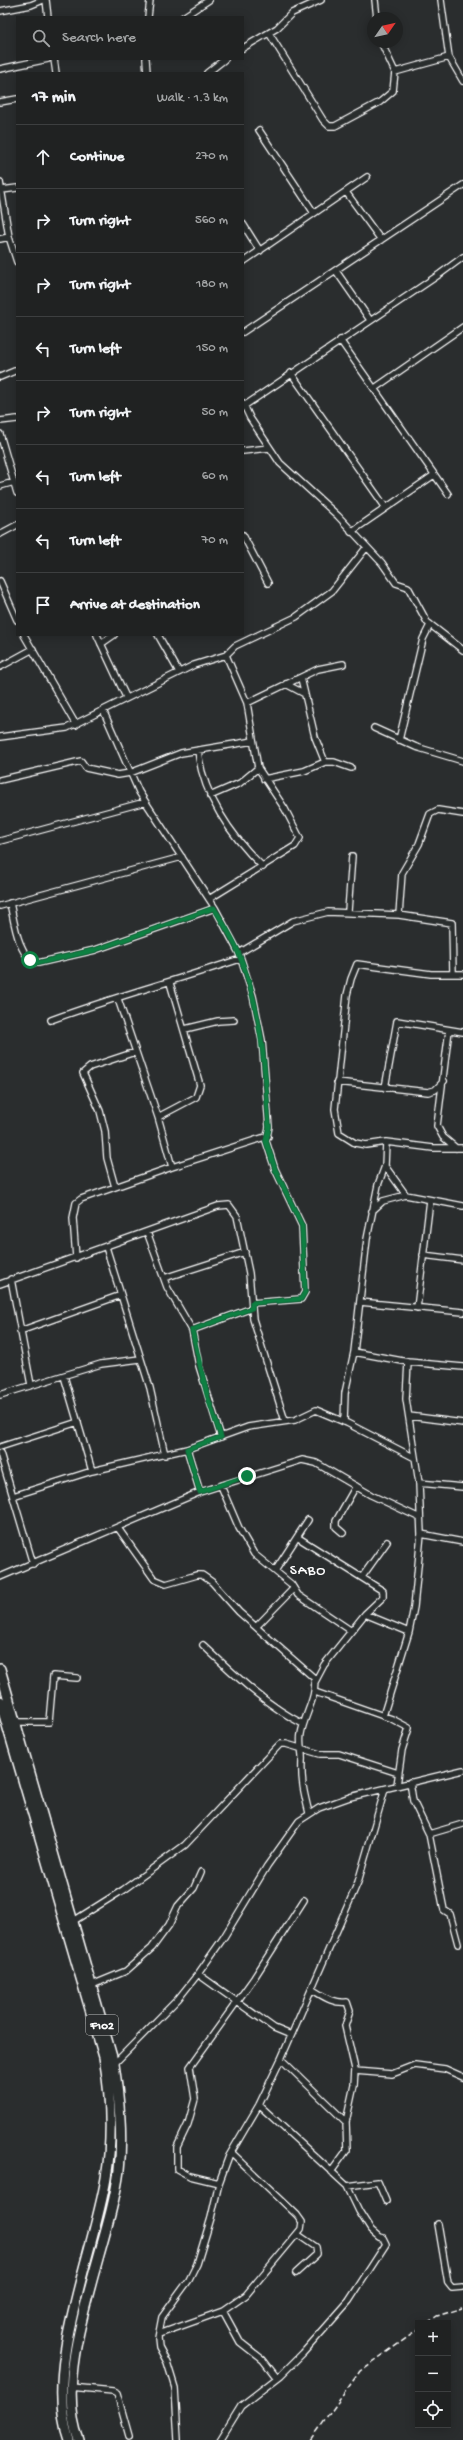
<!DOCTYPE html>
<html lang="en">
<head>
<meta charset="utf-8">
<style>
  :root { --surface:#202222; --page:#282a2a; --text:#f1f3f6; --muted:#a2a4a5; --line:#3d3f40 }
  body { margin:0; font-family:"Gochi Hand",sans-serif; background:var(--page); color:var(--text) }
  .controls { position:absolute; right:12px; bottom:12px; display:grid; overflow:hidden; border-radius:0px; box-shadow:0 2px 10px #0003 }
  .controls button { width:36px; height:36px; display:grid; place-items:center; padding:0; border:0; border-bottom:1px solid var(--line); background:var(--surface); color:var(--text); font:20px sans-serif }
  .compass { position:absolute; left:367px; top:12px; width:36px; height:36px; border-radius:50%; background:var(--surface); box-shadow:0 2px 10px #0003; rotate:56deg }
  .stop { position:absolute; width:12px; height:12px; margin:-9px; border:3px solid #0b8043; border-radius:50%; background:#fff }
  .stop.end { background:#0b8043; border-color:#fff; box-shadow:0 1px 4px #0008 }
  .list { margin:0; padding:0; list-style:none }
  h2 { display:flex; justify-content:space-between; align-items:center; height:52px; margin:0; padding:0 16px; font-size:17px }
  h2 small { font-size:13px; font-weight:400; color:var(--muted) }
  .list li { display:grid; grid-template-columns:26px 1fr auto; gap:12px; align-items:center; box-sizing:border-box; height:64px; padding:0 16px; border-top:1px solid var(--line) }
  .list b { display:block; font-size:15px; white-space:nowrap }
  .list em { font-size:13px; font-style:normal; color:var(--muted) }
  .icon { flex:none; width:22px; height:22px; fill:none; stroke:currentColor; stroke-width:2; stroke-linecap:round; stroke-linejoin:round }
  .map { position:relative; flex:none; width:463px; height:2440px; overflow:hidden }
  .search { position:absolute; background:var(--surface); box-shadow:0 2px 10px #0003; left:16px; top:16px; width:228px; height:44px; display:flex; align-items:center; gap:10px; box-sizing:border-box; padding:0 14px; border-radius:0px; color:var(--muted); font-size:15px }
  .panel { position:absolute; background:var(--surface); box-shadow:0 2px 10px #0003; left:16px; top:72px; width:228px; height:564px; border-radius:0px }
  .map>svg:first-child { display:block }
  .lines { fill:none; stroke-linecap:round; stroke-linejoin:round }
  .minor-casing { stroke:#fff; stroke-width:8 }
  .primary-casing { stroke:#fff; stroke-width:12 }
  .minor { stroke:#2a2d2e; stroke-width:5.5 }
  .primary { stroke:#2a2d2e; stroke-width:9 }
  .rail { stroke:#fff; stroke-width:1.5; stroke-dasharray:6 3; stroke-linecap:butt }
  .route { stroke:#0b8043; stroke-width:5 }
  .labels { text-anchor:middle; stroke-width:3; stroke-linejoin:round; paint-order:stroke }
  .shield { fill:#2a2d2e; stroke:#bfc0c0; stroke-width:1 }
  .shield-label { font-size:12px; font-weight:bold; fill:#fff }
  .quarter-label { font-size:15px; letter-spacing:1px; fill:#fff; stroke:#2a2d2e }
</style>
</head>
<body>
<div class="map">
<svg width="463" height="2440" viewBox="0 0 463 2440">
  <rect width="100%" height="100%" fill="#2a2d2e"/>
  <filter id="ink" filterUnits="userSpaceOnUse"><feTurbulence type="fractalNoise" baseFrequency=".025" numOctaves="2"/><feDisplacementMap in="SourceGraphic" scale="8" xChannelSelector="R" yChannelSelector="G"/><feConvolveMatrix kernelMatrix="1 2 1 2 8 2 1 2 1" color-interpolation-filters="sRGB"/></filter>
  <g filter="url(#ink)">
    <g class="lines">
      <g class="minor-casing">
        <path id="minor" d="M 46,0 L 48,17
          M 375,0 L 377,18
          M 441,0 L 449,57 L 463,81
          M 0,11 L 31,5 L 43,0
          M 148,17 L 150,0
          M 183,17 L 209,0
          M 269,33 L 323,120 L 329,126 L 335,126 L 380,102 L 393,91 L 395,72 L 381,42
          M 243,48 L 277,28 L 292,13 L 321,0
          M 54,59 L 56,73
          M 146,59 L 147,73
          M 0,69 L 48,59
          M 395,72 L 449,57
          M 207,73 L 225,59
          M 0,102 L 17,99
          M 259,130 L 314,213
          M 0,182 L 9,237 L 17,262
          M 2,190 L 17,188
          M 346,192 L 381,240
          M 243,224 L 260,251
          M 0,239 L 9,237
          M 243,262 L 367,177
          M 336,271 L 370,320
          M 243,332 L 463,185
          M 340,340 L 448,494
          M 291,373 L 386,508
          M 0,377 L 17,370
          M 375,388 L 463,327
          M 243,403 L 250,418 L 280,463 L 338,516 L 382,563 L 396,583 L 408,587 L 427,622 L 463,650
          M 244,406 L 440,274 L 463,257
          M 0,421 L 17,419
          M 0,434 L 17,493
          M 243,451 L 269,448
          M 0,486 L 14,482
          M 351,532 L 434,475
          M 0,534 L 17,525
          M 243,535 L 268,583
          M 0,581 L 17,620
          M 24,635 L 76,725
          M 97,635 L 126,697
          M 158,635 L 179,672
          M 101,644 L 114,635
          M 0,667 L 33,649
          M 301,678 L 315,737 L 325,762
          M 286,684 L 303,693
          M 247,703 L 318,669 L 343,664
          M 103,710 L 139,792 L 215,908 L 239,953 L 253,996 L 262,1040 L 269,1127 L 266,1141 L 275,1169 L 302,1226 L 305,1292 L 301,1299 L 252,1303
          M 374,728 L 416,747 L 463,761
          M 0,737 L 67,728 L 194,665 L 226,655 L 235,646 L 296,617 L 332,591 L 366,548
          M 399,740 L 423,639 L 430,625
          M 198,750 C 202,794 231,836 263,867
          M 264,779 L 304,771 L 325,762 L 334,762 L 351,768
          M 0,780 L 81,761 L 86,768 L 118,775 L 130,773 L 181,753 L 253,741
          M 210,796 L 240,783 L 258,768
          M 0,841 L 145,802
          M 209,899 L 295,846 L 300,838 L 285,809 L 258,768 L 247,703 L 226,655
          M 10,903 C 14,920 18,959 38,963 L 95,950 L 215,908
          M 0,906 L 182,857
          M 348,911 L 352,856
          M 399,915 L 402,873 L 419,844 L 430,814 L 438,810 L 463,814
          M 239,953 L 293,921 L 328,912 L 399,915 L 452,923 L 453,974
          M 463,974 L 431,974 L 357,964 L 351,979 L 347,995 L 335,1109 L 339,1133 L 355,1143 L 366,1145 L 386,1142 L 433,1148 L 463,1148
          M 118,999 L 158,1117 L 172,1167
          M 51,1020 C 113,997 178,980 240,959
          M 185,1029 L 218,1021 L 234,1020
          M 449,1030 L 437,1126 L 443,1137 L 456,1148
          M 337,1082 L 428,1092 L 435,1090 L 444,1081
          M 385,1088 L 397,1021 L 463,1032
          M 158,1117 L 196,1097 L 200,1085 L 170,983
          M 385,1166 L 406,1195 L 463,1206
          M 115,1187 L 107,1158 L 105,1131 L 100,1111 L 83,1073 L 90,1067 L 135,1052
          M 372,1211 L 383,1201 L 406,1195
          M 147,1232 L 167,1287 L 192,1330 L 199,1366 L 221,1437
          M 106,1247 L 150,1388 L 165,1455
          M 423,1255 L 463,1260
          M 76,1258 L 73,1218 L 76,1203 L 81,1199 L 172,1167 L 268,1136
          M 164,1278 L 245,1252
          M 11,1279 L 31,1385
          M 0,1284 L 218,1206 L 229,1205 L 237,1216 L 249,1273 L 253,1319 L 285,1421
          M 360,1302 L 463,1312
          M 417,1308 L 430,1200
          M 192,1330 L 252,1308
          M 20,1331 L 121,1295
          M 354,1352 L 408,1362 L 463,1367
          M 64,1376 L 92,1471
          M 0,1395 L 101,1364 L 140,1359
          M 409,1416 L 463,1423
          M 344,1422 L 345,1393 L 354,1352 L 367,1239 L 378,1185 L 385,1166 L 386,1142
          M 0,1447 L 78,1422
          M 187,1449 L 200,1492
          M 0,1453 L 33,1564
          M 419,1483 L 463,1487
          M 221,1486 L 239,1528 L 254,1554 L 291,1584 L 298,1595 L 350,1630
          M 13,1496 L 92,1471 L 187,1449 L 248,1427 L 295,1420 L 316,1410 L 347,1423 L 415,1458
          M 118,1528 L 154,1579 L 166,1584 L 197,1575 L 202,1575 L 212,1582 L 239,1612 L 314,1678 C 318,1696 304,1715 301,1734 C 299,1745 303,1752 302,1761 C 301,1781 304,1793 309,1813
          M 343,1533 L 336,1527 L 336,1521 L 356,1486
          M 421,1534 L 463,1542
          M 297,1537 L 383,1591 L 383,1597 L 365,1614
          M 275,1571 L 308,1520
          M 0,1577 L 200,1492 L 302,1460 L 316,1463 L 371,1495 L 420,1518
          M 362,1577 L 387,1542
          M 256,1627 L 293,1589
          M 203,1645 C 234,1674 265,1705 303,1724
          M 315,1682 L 324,1665 L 365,1614 L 409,1632
          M 315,1692 L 392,1719 L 409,1728 L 402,1750 L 397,1785
          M 383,1716 L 409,1632 L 414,1607 L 421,1534 L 419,1483 L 406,1399 L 408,1362
          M 16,1722 L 49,1722 L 53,1676 L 77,1678
          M 410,1782 L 413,1801 L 429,1834 L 444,1910 L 450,1914 L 458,1944
          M 429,1834 L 463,1824
          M 72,1922 L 123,1890 L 185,1845 L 280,1744 L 286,1744 L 320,1754 L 339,1754 L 398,1773
          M 198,1974 L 274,2028 L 291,2035
          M 92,1985 L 126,1971 L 152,1948 L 169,1925 L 178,1906 L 194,1888 L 201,1872
          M 311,1989 C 323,1996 333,2004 347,2002 L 350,2011 L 345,2026 L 355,2069 L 354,2085 L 346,2122 L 347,2150 L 331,2172
          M 281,2059 L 346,2122
          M 114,2064 L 178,1999 L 198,1974 L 224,1937 L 267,1866 L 299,1821 L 319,1808 L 350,1797 L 463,1770
          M 355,2071 L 392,2074 L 415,2065 L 445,2069 L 463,2077
          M 219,2183 L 190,2176 L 177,2169 L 177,2147 L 188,2124 L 195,2099 L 190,2067 L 254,1978 L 304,1900
          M 347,2186 L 378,2182 L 386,2201
          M 438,2224 L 448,2283 L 452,2288 L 463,2287
          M 296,2273 L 317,2254 L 316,2247 L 297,2234
          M 223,2311 L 240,2342 L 263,2360 L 277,2378
          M 159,2334 L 223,2311 L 246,2295 L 301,2229 L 302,2222 L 297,2215 L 232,2153
          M 71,2387 L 113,2391 L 117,2393 L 129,2436
          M 178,2440 L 175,2388 L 167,2362 L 159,2347 L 158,2338 L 162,2317 L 189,2280 L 197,2264 L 211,2218 L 219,2183 L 229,2156 L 259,2105 L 281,2059 L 358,1882 L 385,1789
          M 220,2440 L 241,2406 L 281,2375 L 303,2353 L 349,2301 L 386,2244 L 383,2238 L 379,2237 L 371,2230 L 359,2211 L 347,2186 L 259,2105"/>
      </g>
      <g class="primary-casing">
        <path id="primary" d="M 0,1669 L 114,2064 C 119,2099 123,2135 119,2170 C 110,2245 50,2370 79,2440
          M 0,1701 L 104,2057 C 111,2098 113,2137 106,2178 C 94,2252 43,2369 69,2440"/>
      </g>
      <use href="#minor" class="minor"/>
      <use href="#primary" class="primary"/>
      <path class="rail" d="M 427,2323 L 437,2316 L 463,2308
        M 311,2440 L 360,2371 L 418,2330"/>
    </g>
  </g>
  <g class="lines" filter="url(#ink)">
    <path class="route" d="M 30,960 L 38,963 L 95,950 L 214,908 C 223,923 233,938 239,954 C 262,1010 265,1068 269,1127 L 266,1141 L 275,1169 L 302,1226 L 305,1292 L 301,1299 L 252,1303 L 252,1308 L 192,1330 L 207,1395 L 221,1437 L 187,1449 L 200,1492 L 247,1476"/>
  </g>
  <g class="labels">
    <rect class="shield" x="86" y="2015" width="32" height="20" rx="3"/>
    <g class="shield-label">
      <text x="102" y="2029">F102</text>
    </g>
    <g class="quarter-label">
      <text x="308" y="1574">SABO</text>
    </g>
  </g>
</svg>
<div class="controls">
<button>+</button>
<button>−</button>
<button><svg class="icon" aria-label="locate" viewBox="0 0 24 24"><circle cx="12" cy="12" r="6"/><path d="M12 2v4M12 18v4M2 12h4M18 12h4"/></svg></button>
</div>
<svg class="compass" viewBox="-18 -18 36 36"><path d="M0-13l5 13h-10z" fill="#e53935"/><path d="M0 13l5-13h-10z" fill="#a2a4a5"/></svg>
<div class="stop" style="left:30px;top:960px"></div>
<div class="stop end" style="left:247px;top:1476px"></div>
<div class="search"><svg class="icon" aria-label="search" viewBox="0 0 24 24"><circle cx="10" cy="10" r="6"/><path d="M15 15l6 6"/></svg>Search here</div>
<section class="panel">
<h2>17 min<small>Walk · 1.3 km</small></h2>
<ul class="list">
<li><svg class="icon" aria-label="ahead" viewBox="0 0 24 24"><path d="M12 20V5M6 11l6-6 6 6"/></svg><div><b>Continue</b></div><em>270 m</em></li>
<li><svg class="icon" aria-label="right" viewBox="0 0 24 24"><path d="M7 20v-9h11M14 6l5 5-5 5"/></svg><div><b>Turn right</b></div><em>560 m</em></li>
<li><svg class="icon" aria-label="right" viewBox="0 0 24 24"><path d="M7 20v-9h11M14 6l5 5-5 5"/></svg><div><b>Turn right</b></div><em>180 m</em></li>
<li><svg class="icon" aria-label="left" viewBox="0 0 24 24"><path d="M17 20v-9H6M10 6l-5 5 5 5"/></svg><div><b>Turn left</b></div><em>150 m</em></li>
<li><svg class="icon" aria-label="right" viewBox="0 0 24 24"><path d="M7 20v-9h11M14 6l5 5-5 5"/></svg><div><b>Turn right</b></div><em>50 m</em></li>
<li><svg class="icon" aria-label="left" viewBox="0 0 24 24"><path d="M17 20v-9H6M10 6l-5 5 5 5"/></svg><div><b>Turn left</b></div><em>60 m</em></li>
<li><svg class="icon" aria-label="left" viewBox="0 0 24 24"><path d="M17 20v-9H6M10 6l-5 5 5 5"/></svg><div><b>Turn left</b></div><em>70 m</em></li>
<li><svg class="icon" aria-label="arrive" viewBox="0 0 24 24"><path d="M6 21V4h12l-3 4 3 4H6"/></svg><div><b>Arrive at destination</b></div></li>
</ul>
</section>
</div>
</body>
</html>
